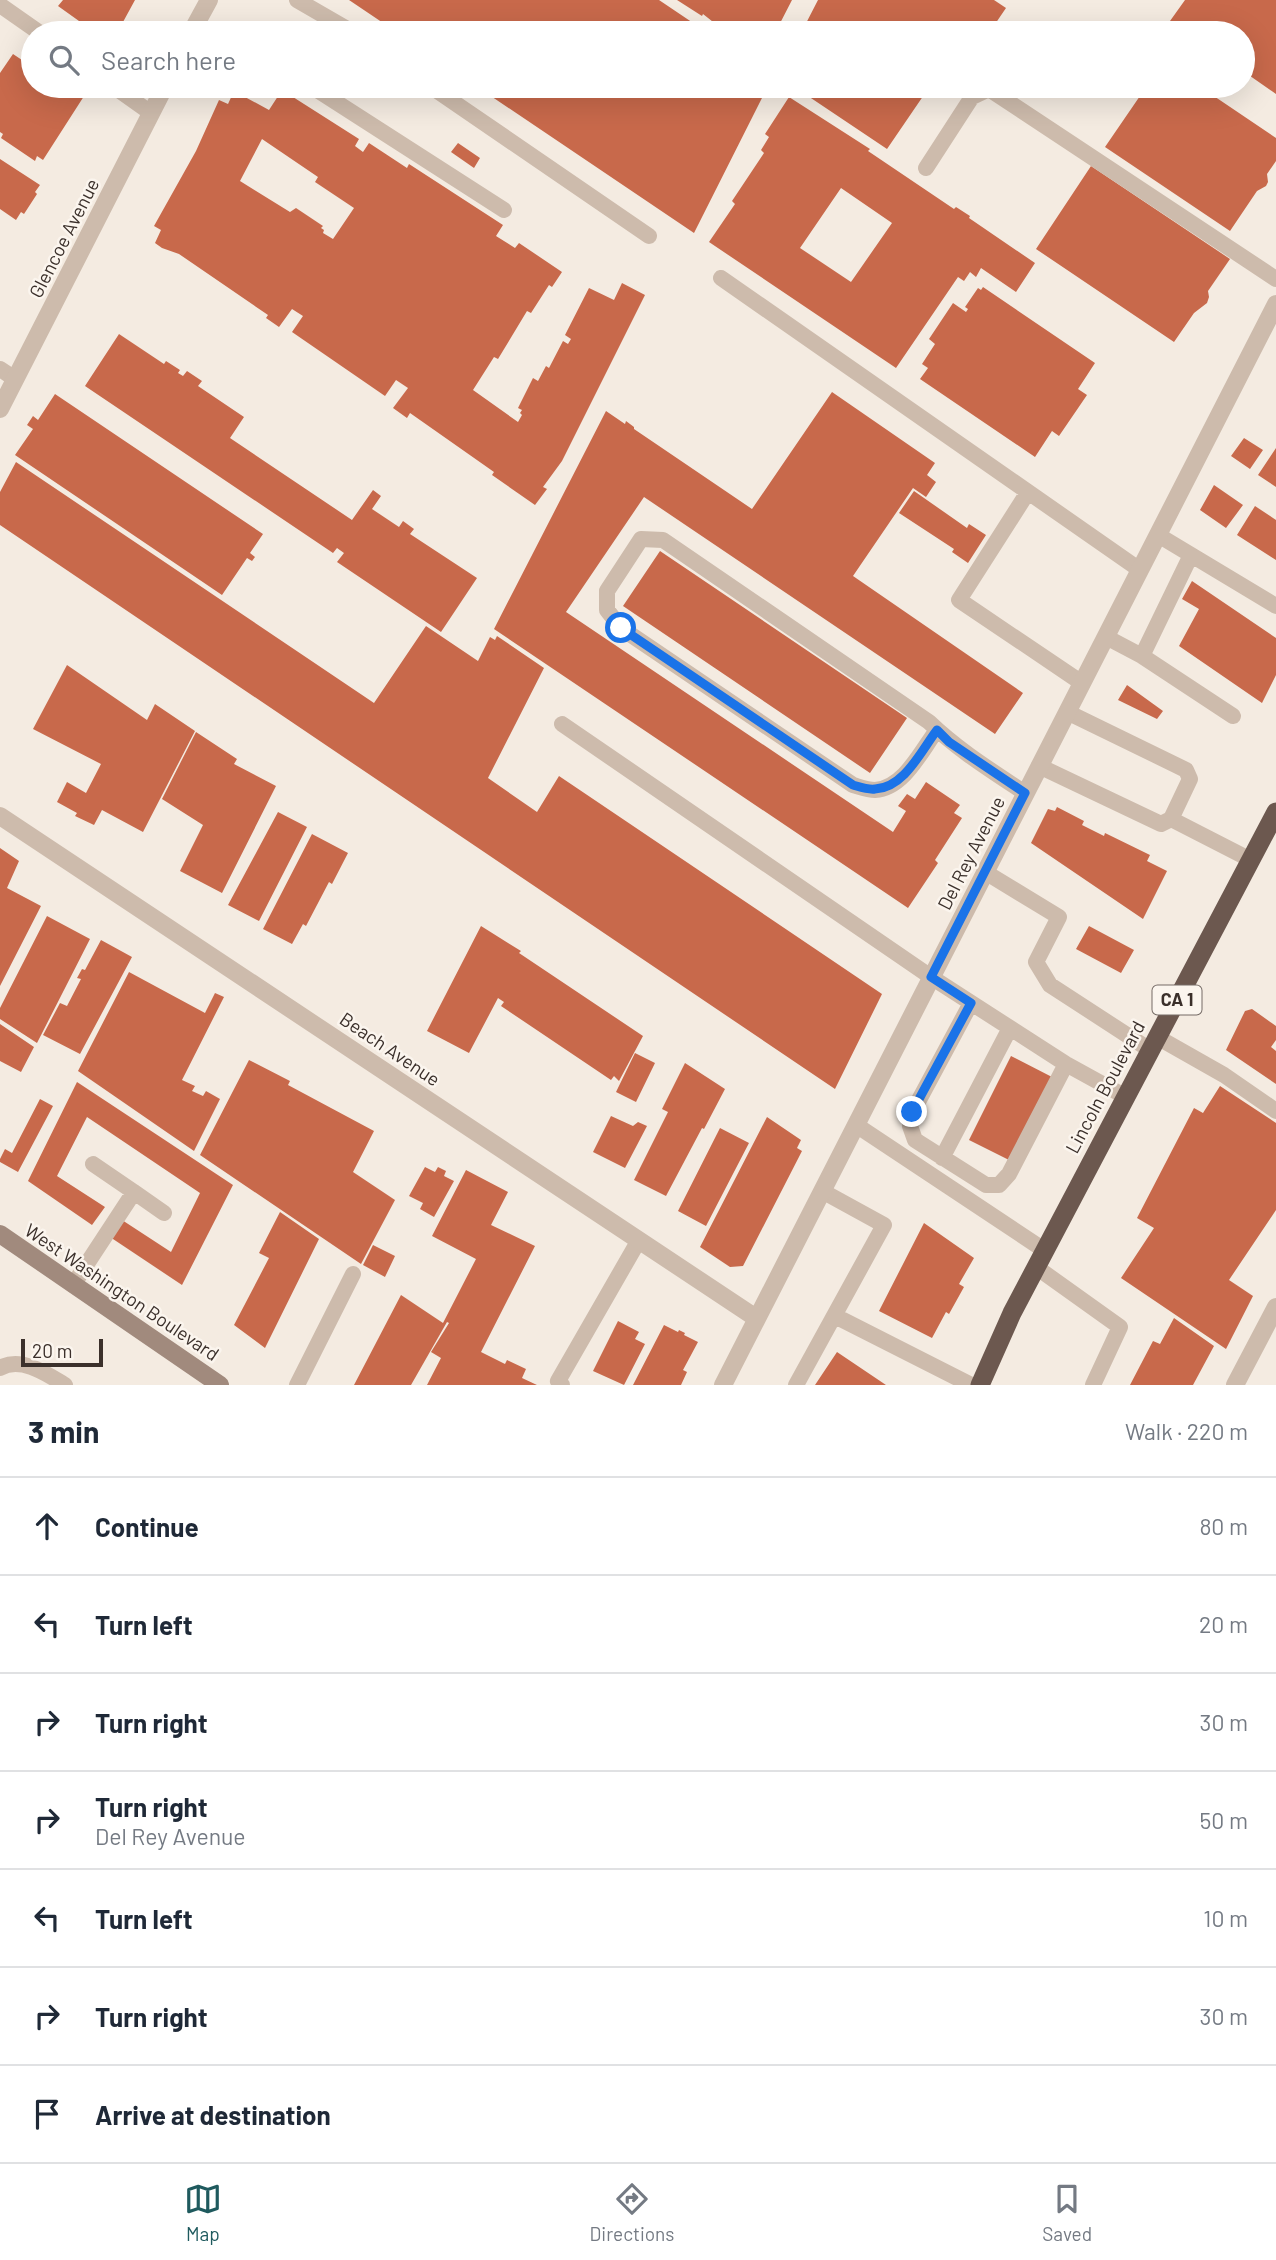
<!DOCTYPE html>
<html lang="en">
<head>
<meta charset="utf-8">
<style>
  :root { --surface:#fff; --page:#f2f2f3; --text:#1f2937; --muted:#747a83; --line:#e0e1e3; --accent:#1f5a5e }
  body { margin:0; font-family:Barlow,sans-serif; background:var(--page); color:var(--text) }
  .scale { position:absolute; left:21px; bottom:18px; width:82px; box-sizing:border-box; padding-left:7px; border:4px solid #3b302b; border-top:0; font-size:19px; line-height:24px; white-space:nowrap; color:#3b302b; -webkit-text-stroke:5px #fbf5ee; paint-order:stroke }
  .stop { position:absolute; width:21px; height:21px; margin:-16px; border:5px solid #1a73e8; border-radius:50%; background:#fff }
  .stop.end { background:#1a73e8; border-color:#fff; box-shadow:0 2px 7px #0008 }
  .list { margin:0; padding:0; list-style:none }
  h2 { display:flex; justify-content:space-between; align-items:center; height:91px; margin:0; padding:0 28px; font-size:30px }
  h2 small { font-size:23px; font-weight:400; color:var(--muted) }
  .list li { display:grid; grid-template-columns:46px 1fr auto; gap:21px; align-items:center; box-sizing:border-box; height:98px; padding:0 28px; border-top:2px solid var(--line) }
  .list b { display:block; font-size:26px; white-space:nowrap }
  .list p { margin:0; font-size:23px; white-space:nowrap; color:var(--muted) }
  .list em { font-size:23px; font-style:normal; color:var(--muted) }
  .icon { flex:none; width:38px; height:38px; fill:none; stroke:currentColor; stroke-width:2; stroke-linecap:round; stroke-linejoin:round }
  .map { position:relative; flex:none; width:1276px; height:1385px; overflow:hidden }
  .search { position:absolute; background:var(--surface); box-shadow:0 7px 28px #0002; left:21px; right:21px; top:21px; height:77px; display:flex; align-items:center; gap:18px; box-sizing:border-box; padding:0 24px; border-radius:38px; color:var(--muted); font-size:26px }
  .sheet { height:777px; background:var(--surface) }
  nav { display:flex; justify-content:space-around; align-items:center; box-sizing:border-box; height:98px; border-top:2px solid var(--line); background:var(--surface); font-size:19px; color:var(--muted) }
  nav a { display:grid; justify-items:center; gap:4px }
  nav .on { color:var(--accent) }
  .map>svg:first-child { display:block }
  .building { fill:#c8694b; fill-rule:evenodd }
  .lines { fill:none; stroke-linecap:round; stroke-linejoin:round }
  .service { stroke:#cdbbac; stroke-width:16 }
  .minor { stroke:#cdbbac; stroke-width:18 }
  .tertiary { stroke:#cdbbac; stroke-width:18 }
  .secondary { stroke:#a18a7d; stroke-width:18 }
  .trunk { stroke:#6c584f; stroke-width:19 }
  .route { stroke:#1a73e8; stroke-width:9 }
  .labels { text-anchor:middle; stroke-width:5; stroke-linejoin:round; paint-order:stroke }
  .shield { fill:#fbf5ee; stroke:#756b66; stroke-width:2 }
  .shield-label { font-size:18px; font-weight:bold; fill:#3b302b }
  .street-label { font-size:19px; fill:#3b302b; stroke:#fbf5ee }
</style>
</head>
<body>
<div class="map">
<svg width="1276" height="1385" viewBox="0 0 1276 1385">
  <rect width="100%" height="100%" fill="#f4ebe1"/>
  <path class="building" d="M 63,0 L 135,0 L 117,33 L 88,33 L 76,25 L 79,21 L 58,6 Z
    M 349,0 L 659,0 L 708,33 L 398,33 Z
    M 677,0 L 792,0 L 775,33 L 727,33 L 703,14 L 702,16 Z
    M 818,0 L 994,0 L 1006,8 L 989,33 L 801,33 Z
    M 1185,0 L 1276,0 L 1276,94 L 1243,71 L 1243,33 L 1188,33 L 1170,21 Z
    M 13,54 L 22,60 L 26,54 L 33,59 L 33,86 L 83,86 L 81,90 L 86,93 L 43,160 L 37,156 L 35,161 L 1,138 L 3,134 L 0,132 L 0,73 Z
    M 476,86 L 768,86 L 694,233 Z
    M 793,86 L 930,86 L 887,149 Z
    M 1141,86 L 1199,86 L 1276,138 L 1276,161 L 1267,174 L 1268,182 L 1266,186 L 1257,191 L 1230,231 L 1105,147 L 1142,93 Z
    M 282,90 L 359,139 L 355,146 L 363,152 L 369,143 L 407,168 L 409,164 L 503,225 L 496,236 L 515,248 L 519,243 L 562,272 L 552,287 L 549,285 L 531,313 L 527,311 L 498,359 L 494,357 L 473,390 L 518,422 L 522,415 L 520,413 L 522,410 L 518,408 L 533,378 L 538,381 L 546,366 L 549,368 L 563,341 L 568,344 L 571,339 L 565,335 L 589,288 L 614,300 L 622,283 L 645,295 L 562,461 L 543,487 L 547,489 L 535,505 L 492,475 L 494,472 L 410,413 L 407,418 L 393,408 L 408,388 L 396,380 L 385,396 L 292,332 L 303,316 L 292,309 L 279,327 L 266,318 L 268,315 L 179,254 L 162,248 L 155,243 L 161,230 L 154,226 L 196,151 L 219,100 L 228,104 L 234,91 L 269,110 ZM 262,139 L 318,177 L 315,182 L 354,208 L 333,239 L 323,233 L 324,230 L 321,228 L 323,226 L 296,208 L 290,212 L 240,181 Z
    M 789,97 L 870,149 L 868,151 L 954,209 L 956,207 L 970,216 L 969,218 L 1035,263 L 1016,292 L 981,268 L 976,277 L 970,272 L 964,281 L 958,277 L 896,368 L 709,242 L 735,204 L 732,201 L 764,153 L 761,150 L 769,137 L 765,134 ZM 841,188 L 892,223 L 851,282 L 800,248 Z
    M 458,143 L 480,158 L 474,168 L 451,152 Z
    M 0,159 L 40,185 L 35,192 L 37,194 L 24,214 L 21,212 L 16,220 L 0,209 Z
    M 1091,166 L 1230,259 L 1208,291 L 1209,297 L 1207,303 L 1194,313 L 1174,342 L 1036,249 Z
    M 983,287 L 1095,363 L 1078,389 L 1087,395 L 1059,436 L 1052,431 L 1035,457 L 920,379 L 928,368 L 922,364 L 935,344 L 929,339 L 953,303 L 966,312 L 968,309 L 965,307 L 978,288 L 981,290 Z
    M 119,334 L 164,364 L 166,361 L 180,370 L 178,373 L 183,376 L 187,371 L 202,381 L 198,386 L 244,417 L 230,438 L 352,520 L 373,490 L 381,496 L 372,509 L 399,527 L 403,521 L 414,529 L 410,534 L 477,578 L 441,632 L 337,562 L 344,553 L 337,548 L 333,553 L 85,386 Z
    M 832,392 L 935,463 L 927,475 L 936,482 L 926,497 L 913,488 L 853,576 L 1023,693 L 995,734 L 644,497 L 566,612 L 893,832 L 906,811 L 898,806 L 907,794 L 915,799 L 926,782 L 960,805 L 954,813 L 962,818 L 935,860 L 938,863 L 908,908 L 494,629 L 606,411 L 625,424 L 626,421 L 634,427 L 634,429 L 752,509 Z
    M 55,394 L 263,534 L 250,553 L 255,557 L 252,561 L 247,558 L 222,595 L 15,455 L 33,429 L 27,425 L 33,416 L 38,420 Z
    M 1244,438 L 1263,450 L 1250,469 L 1231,456 Z
    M 1276,448 L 1276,487 L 1258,475 Z
    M 16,462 L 374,703 L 426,626 L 478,661 L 490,637 L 495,640 L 497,636 L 544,668 L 488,778 L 537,812 L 559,776 L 882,994 L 835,1089 L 0,525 L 0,492 Z
    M 1214,485 L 1243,505 L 1226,528 L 1200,510 Z
    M 914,491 L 967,528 L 969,524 L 986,535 L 968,563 L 952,552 L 954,549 L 899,513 Z
    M 1255,506 L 1276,520 L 1276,560 L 1237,535 Z
    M 660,551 L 907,718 L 870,773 L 623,606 Z
    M 1192,581 L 1276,638 L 1276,675 L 1262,703 L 1179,646 L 1199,609 L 1182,599 Z
    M 67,665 L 147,720 L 155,704 L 195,731 L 143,832 L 102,810 L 94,825 L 75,816 L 77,813 L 57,802 L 67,782 L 86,793 L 101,764 L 33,729 Z
    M 1127,685 L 1163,711 L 1157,719 L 1118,700 Z
    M 196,732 L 237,759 L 234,764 L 276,786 L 222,893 L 180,871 L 203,825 L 162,799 Z
    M 1057,807 L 1084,821 L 1082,825 L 1104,836 L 1105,833 L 1150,855 L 1147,861 L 1167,871 L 1143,919 L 1031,843 L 1048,809 L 1055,811 Z
    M 278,812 L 307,827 L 259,921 L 228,905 Z
    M 312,834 L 348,853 L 332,884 L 329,882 L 306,926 L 303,924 L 292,944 L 263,929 Z
    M 0,848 L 19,861 L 7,888 L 41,906 L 0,986 Z
    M 47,916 L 90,939 L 37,1043 L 0,1019 L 0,1008 Z
    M 481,926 L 521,951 L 519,953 L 643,1036 L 619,1081 L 614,1076 L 611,1080 L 501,1006 L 504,1002 L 498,998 L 469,1053 L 427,1031 Z
    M 1089,926 L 1134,950 L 1121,973 L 1076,949 Z
    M 101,940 L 132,957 L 80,1054 L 43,1035 L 60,1003 L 67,1006 L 81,979 L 77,978 L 82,969 L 85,970 Z
    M 129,972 L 205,1013 L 215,993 L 224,997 L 182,1080 L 195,1086 L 192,1091 L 203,1096 L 206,1091 L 220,1099 L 194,1151 L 78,1071 Z
    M 1252,1009 L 1276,1026 L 1276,1040 L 1271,1047 L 1276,1051 L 1276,1084 L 1226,1050 L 1245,1011 Z
    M 0,1024 L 34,1047 L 21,1072 L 0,1061 Z
    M 635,1053 L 655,1063 L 636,1102 L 616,1092 Z
    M 1011,1056 L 1052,1077 L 1009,1160 L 969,1140 Z
    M 249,1060 L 290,1081 L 288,1085 L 374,1131 L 353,1172 L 395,1200 L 361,1264 L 200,1155 Z
    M 685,1063 L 725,1089 L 704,1129 L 702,1128 L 666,1196 L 634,1180 L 668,1112 L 662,1109 Z
    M 77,1082 L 233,1185 L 182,1285 L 110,1237 L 122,1220 L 171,1252 L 200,1193 L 87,1117 L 57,1176 L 105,1207 L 92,1225 L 28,1181 Z
    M 1220,1086 L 1276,1123 L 1276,1210 L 1229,1280 L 1253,1296 L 1226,1349 L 1121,1278 L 1154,1228 L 1137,1218 L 1194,1108 L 1203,1113 Z
    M 40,1099 L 53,1106 L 18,1172 L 0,1162 L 0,1159 L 5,1149 L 12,1153 Z
    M 611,1116 L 633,1126 L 638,1122 L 647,1126 L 625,1168 L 593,1152 Z
    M 767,1117 L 801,1140 L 797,1148 L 802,1151 L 743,1266 L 730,1267 L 700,1247 Z
    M 720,1128 L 749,1143 L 706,1226 L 678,1211 Z
    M 425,1167 L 435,1172 L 438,1167 L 446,1171 L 444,1176 L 454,1181 L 434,1217 L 420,1209 L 423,1203 L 409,1196 Z
    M 466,1170 L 508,1192 L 491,1225 L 535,1246 L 481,1352 L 505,1364 L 507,1360 L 526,1369 L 522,1378 L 537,1385 L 427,1385 L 441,1358 L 431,1352 L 449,1323 L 447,1322 L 411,1385 L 354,1385 L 401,1295 L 443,1323 L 476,1259 L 432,1236 Z
    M 280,1212 L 319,1239 L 265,1348 L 234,1325 L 269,1258 L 259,1253 Z
    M 924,1223 L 974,1258 L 959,1284 L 964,1287 L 949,1314 L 946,1312 L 932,1338 L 879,1311 Z
    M 373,1245 L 395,1256 L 385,1277 L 363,1265 Z
    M 1174,1318 L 1214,1346 L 1193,1385 L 1130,1385 L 1153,1341 L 1160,1344 Z
    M 618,1321 L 639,1332 L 635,1339 L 645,1344 L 624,1385 L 593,1371 Z
    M 664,1325 L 678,1332 L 679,1330 L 685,1333 L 684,1335 L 698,1342 L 683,1370 L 687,1372 L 681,1385 L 633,1385 Z
    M 837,1352 L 886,1385 L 815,1385 Z"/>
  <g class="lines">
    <path class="service" d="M 297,0 L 354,33
      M 0,5 L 40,33
      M 195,27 L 210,33
      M 113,86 L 151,113
      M 311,86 L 504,210
      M 430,86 L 649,236
      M 926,168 L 972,97 L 989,89 L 1276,279
      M 721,278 L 1140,570
      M 0,369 L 15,379
      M 1028,492 L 959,600 L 1082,683
      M 1158,535 L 1276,606
      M 1191,555 L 1142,656 L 1233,716
      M 1106,637 L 1142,656
      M 562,724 L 931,977 L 1066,1064 L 1126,1097
      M 937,730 C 921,751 904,788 875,790 C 868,790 860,787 853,785 L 621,628 L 607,610 L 607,591 L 641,539 L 663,540 L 929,722 C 958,750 992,771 1025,793
      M 1039,766 L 1161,824 L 1171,819 L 1190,779 L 1186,770 L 1067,712
      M 1171,819 L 1251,860
      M 985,872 L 1059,917 L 1036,962 L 1050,985 L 1150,1050
      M 971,1003 L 912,1113 L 910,1126 L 915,1140 L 986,1185 L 999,1185 L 1009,1174 L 1066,1064
      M 1157,1037 L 1224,1075 L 1276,1111
      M 856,1125 L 1044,1250
      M 942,1158 L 1010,1028
      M 93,1164 L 134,1192
      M 1036,1267 L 1120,1327 L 1093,1385
      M 73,1285 L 134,1192 L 164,1213
      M 835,1316 L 971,1385
      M 0,1368 C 21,1356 47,1374 65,1385
      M 297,1385 L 353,1274
      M 562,1385 L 558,1381 L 639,1240
      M 796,1385 L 884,1225 L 822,1191"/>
    <path class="minor" d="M 0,816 L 756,1318
      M 723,1385 L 1276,304
      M 1235,1385 L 1276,1307"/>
    <path class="tertiary" d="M 191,33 L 209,0
      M 0,409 L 165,86"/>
    <path class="secondary" d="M 0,1234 L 220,1385"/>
    <path class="trunk" d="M 980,1385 L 1012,1313 L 1276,812"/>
  </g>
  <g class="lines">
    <path class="route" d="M 621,628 L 853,785 C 860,787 868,790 875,789 C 904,788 921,751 937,730 L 949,742 L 1025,793 L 931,977 L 971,1003 L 912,1112"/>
  </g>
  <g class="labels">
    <rect class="shield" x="1152.5" y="985.5" width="49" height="29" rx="5"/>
    <g class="shield-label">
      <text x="1177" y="1006">CA 1</text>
    </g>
    <g class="street-label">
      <text transform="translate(64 238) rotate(-63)" y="7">Glencoe Avenue</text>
      <text transform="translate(971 853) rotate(-63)" y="7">Del Rey Avenue</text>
      <text transform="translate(390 1049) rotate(34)" y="7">Beach Avenue</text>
      <text transform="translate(1105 1087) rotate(-62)" y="7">Lincoln Boulevard</text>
      <text transform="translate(122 1292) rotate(34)" y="7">West Washington Boulevard</text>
    </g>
  </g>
</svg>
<div class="scale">20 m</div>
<div class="stop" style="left:621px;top:628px"></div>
<div class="stop end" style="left:912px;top:1112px"></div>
<div class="search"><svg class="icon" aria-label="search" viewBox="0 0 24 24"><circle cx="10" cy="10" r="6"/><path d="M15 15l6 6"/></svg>Search here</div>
</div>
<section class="sheet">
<h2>3 min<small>Walk · 220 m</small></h2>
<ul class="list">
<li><svg class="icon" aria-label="ahead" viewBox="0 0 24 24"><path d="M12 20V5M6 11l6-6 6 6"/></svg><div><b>Continue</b></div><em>80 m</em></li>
<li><svg class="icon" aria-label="left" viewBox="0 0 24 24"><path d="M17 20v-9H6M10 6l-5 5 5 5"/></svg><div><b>Turn left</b></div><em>20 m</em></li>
<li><svg class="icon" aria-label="right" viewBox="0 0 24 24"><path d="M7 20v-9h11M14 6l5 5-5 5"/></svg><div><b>Turn right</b></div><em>30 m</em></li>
<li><svg class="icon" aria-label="right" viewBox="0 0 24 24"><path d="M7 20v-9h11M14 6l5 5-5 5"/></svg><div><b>Turn right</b><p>Del Rey Avenue</p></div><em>50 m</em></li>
<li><svg class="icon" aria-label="left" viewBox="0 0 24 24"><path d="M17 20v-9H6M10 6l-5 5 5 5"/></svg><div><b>Turn left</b></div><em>10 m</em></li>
<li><svg class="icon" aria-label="right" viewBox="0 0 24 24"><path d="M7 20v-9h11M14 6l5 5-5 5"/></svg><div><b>Turn right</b></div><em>30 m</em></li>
<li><svg class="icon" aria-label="arrive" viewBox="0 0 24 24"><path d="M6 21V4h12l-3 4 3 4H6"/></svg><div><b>Arrive at destination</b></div></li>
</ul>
</section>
<nav>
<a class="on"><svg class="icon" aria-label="map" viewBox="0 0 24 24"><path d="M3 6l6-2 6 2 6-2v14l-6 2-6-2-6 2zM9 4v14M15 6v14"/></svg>Map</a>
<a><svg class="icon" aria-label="directions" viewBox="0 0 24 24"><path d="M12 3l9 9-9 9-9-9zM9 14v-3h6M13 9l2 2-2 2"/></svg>Directions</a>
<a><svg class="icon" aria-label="saved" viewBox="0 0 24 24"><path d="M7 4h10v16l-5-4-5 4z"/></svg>Saved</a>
</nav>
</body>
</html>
